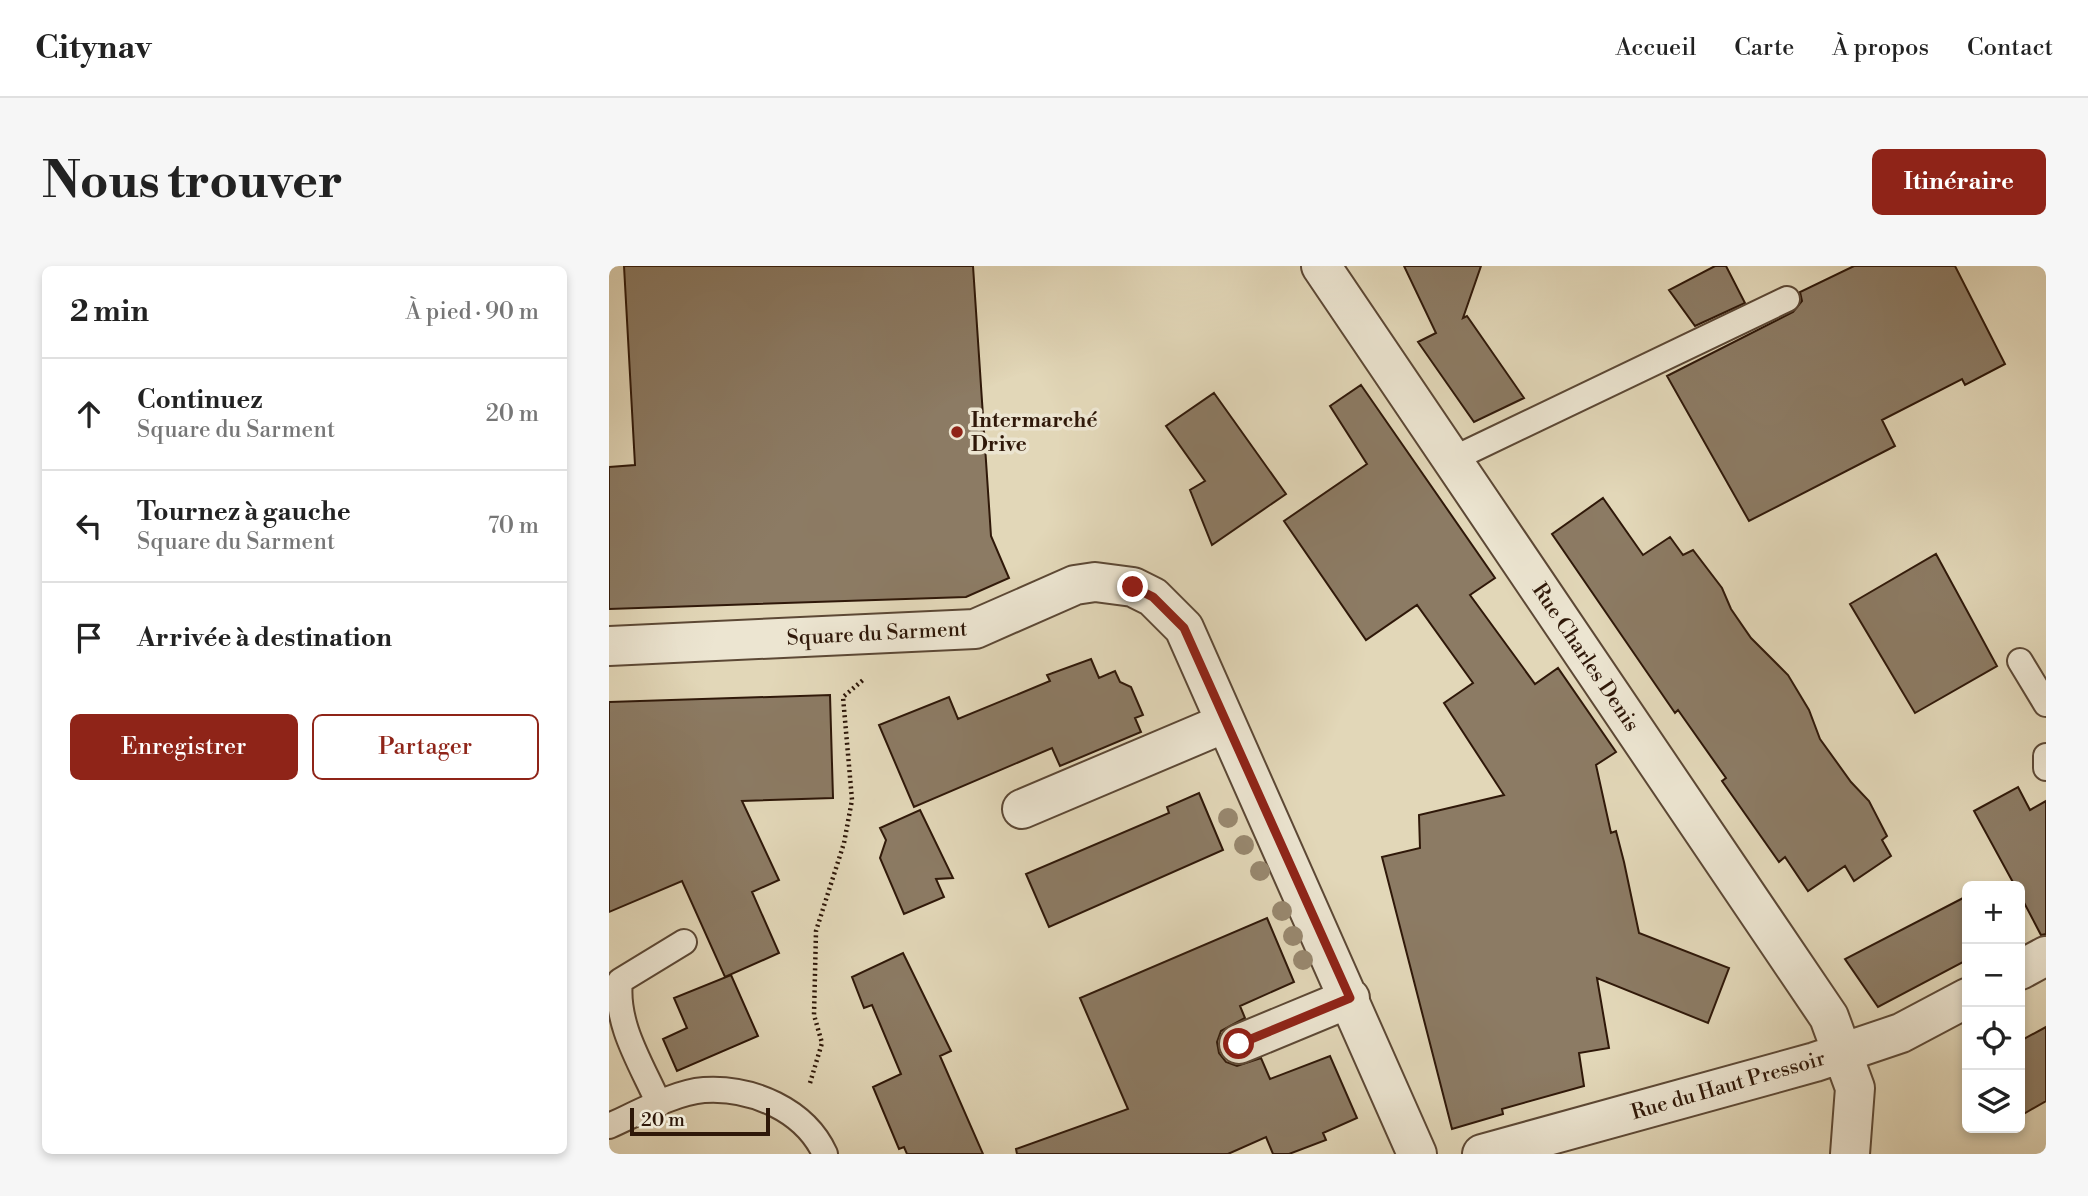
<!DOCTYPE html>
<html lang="fr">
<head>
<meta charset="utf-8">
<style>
  :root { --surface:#fff; --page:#f6f6f6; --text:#222; --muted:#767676; --line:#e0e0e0; --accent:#8f2418 }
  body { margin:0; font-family:"Libre Bodoni",serif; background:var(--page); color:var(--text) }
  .controls { position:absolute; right:21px; bottom:21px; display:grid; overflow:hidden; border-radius:10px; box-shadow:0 4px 10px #0003 }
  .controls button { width:63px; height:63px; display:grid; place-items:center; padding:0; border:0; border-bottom:2px solid var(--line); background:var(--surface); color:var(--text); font:35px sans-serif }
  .scale { position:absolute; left:21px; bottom:18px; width:140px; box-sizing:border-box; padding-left:7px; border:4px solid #2f1809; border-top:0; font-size:19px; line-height:24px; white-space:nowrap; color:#2f1809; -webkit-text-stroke:5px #ece5d1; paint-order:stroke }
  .stop { position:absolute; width:21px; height:21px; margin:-16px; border:5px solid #8f2418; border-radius:50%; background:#fff }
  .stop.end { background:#8f2418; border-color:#fff; box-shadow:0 2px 7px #0008 }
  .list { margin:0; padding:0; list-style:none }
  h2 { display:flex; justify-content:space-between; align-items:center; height:91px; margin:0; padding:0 28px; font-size:30px }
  h2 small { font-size:23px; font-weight:400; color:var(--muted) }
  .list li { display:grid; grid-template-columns:46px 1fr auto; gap:21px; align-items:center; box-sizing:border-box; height:112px; padding:0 28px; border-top:2px solid var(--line) }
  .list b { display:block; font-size:26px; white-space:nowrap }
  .list p { margin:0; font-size:23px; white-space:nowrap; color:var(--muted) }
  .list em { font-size:23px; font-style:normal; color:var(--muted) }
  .actions { display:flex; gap:14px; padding:21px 28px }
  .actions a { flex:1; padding:16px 0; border:2px solid var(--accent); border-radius:10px; text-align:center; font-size:24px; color:var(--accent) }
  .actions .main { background:var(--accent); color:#fff }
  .icon { flex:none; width:38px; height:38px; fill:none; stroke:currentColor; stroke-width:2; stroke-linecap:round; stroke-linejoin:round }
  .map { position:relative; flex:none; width:1437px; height:888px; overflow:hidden; border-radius:10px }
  header { display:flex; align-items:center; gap:42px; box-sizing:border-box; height:98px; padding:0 35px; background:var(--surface); border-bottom:2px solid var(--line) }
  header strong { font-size:33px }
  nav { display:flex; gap:38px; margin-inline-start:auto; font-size:24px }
  .intro { display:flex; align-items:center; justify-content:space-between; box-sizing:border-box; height:168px; padding:0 42px }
  h1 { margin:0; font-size:49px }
  .button { padding:18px 32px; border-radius:10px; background:var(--accent); color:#fff; font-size:24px; font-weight:700 }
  main { display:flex; gap:42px; padding:0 42px }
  aside { flex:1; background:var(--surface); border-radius:10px; box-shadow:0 4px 10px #0003 }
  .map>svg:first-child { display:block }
  .building { fill:#8c7b64; stroke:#2f1809; stroke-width:2 }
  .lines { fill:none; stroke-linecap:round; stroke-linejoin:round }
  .lane-casing { stroke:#5c4835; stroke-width:28 }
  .street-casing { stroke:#5c4835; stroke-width:42 }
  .path { stroke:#2f1809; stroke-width:4.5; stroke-dasharray:2 3.5; stroke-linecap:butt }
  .lane { stroke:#ece5d1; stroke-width:24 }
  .street { stroke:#ece5d1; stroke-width:38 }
  .tree { fill:#98886f }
  .route { stroke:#8f2418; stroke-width:9 }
  .poi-dot { fill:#8f2418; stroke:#ece5d1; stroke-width:2.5 }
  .labels { text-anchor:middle; stroke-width:7; stroke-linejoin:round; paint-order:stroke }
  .poi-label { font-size:21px; font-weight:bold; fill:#2f1809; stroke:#ece5d1; text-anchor:start }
  .street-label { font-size:21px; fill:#2f1809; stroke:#ece5d1 }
</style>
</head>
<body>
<header>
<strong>Citynav</strong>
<nav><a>Accueil</a><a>Carte</a><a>À propos</a><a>Contact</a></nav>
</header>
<div class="intro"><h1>Nous trouver</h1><a class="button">Itinéraire</a></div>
<main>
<aside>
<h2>2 min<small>À pied · 90 m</small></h2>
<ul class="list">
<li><svg class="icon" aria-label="ahead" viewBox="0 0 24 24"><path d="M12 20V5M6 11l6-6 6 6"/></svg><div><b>Continuez</b><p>Square du Sarment</p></div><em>20 m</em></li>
<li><svg class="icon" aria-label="left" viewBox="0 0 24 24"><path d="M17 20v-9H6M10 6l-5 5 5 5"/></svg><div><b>Tournez à gauche</b><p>Square du Sarment</p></div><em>70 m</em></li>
<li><svg class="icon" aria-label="arrive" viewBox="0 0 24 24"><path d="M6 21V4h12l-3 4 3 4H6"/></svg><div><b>Arrivée à destination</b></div></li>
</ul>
<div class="actions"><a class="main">Enregistrer</a><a>Partager</a></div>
</aside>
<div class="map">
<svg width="1437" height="888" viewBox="0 0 1437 888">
  <rect width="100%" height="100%" fill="#e2d7b8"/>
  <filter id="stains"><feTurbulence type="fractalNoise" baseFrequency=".00286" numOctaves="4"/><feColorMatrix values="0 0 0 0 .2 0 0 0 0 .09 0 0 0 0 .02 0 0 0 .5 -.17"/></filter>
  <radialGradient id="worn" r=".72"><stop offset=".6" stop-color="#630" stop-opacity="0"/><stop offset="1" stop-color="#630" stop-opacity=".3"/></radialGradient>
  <path class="building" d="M 15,0 L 364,0 L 382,270 L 400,312 L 357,331 L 0,343 L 0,201 L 26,199 Z
    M 795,0 L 872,0 L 854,52 L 858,50 L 915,132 L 865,156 L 809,76 L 827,67 Z
    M 1106,0 L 1117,0 L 1136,37 L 1086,60 L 1060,24 Z
    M 1245,0 L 1346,0 L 1396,98 L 1356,119 L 1353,113 L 1273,154 L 1286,180 L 1140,255 L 1058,110 L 1184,46 L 1193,35 L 1191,26 Z
    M 752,119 L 886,312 L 861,329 L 926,418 L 949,402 L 1007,486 L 987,499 L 1002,567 L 1007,565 L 1015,596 L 1030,667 L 1120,702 L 1099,757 L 988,712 L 1000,782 L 970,787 L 975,820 L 893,843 L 894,848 L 843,863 L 773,591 L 811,582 L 810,549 L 895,529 L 835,437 L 864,417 L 808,339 L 757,374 L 675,255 L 758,198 L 721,140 Z
    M 605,127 L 677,228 L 603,279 L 581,224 L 596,215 L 557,160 Z
    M 994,232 L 1034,289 L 1061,271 L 1074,289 L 1084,284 L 1113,322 L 1122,343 L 1142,372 L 1179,409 L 1200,444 L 1211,473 L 1242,516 L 1260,535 L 1278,570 L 1273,574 L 1282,590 L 1245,615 L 1236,600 L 1199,625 L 1176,591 L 1170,596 L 1113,515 L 1117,512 L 1069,444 L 1066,447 L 943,268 Z
    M 1327,288 L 1388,400 L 1306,447 L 1241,338 Z
    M 482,393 L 490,412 L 506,405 L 511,416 L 522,421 L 534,449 L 526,452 L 532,466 L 451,500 L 443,482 L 305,541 L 270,459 L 340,431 L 349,453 L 441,415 L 438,409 Z
    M 221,429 L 224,532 L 133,535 L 170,614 L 143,626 L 170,687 L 116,711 L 73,615 L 0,646 L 0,436 Z
    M 1409,521 L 1421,544 L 1437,535 L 1437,668 L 1432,669 L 1411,629 L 1411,620 L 1406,620 L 1365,545 Z
    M 590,527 L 614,584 L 440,661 L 417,608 L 560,547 L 558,541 Z
    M 311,544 L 344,612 L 327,613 L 335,631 L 295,648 L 271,592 L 277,574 L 271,562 Z
    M 1358,630 L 1358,694 L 1269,741 L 1236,693 Z
    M 658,652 L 685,716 L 631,740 L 636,752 L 612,765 L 608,776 L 610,787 L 617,796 L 628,800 L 652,792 L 661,813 L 721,790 L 748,852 L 714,867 L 717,874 L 680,888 L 664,888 L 657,871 L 619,888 L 408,888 L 407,883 L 519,843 L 471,732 Z
    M 294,687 L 342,785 L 331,790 L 374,888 L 298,888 L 295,881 L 290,883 L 264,821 L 292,808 L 263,739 L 255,742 L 243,711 Z
    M 122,709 L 149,770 L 68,805 L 54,773 L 78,762 L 65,732 Z
    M 1437,761 L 1437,835 L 1411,850 L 1411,775 Z"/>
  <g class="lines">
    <g class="lane-casing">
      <path id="lane" d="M 844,193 L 1178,33
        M 1411,395 L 1437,438
        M 1437,490 L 1437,502
        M 50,838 C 33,799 6,759 11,715 L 75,676
        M 0,860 C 27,848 66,826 95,824 C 143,821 196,844 216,888"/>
    </g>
    <g class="street-casing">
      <path id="street" d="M 712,0 L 1220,751 L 1246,822 L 1241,888
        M 0,380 L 366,363 L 466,319 L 486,316 L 524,321 L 544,331 L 575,362 L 808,888
        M 413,543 L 616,457
        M 1411,704 L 1437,690
        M 630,778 L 741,732
        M 873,888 L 1206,796 L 1292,767 L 1358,732"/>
    </g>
    <path class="path" d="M 201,817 L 213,777 L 205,749 L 207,665 L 235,577 L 243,534 L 234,431 L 254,414"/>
    <use href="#lane" class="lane"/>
    <use href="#street" class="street"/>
  </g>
  <g class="tree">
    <circle cx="619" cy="552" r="10"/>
    <circle cx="635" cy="579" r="10"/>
    <circle cx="651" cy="605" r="10"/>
    <circle cx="673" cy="645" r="10"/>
    <circle cx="684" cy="670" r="10"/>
    <circle cx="694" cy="694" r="10"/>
  </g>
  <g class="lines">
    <path class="route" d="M 524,321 L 544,331 L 575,362 L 741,732 L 630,778"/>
  </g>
  <circle class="poi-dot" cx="348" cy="166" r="7"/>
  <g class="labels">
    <g class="poi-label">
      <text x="362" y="161">Intermarché<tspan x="362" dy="24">Drive</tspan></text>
    </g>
    <g class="street-label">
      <text transform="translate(268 367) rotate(-3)" y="7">Square du Sarment</text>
      <text transform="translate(977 391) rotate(56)" y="7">Rue Charles Denis</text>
      <text transform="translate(1119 819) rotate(-16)" y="7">Rue du Haut Pressoir</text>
    </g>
  </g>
  <rect width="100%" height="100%" filter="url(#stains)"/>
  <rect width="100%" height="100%" fill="url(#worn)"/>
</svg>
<div class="controls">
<button>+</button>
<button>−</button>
<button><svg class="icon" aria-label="locate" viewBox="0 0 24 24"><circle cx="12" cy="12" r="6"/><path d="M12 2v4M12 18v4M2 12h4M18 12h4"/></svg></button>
<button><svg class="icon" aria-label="layers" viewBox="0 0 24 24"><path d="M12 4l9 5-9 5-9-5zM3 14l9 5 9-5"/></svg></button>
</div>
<div class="scale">20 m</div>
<div class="stop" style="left:630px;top:778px"></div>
<div class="stop end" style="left:524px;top:321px"></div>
</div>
</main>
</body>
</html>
